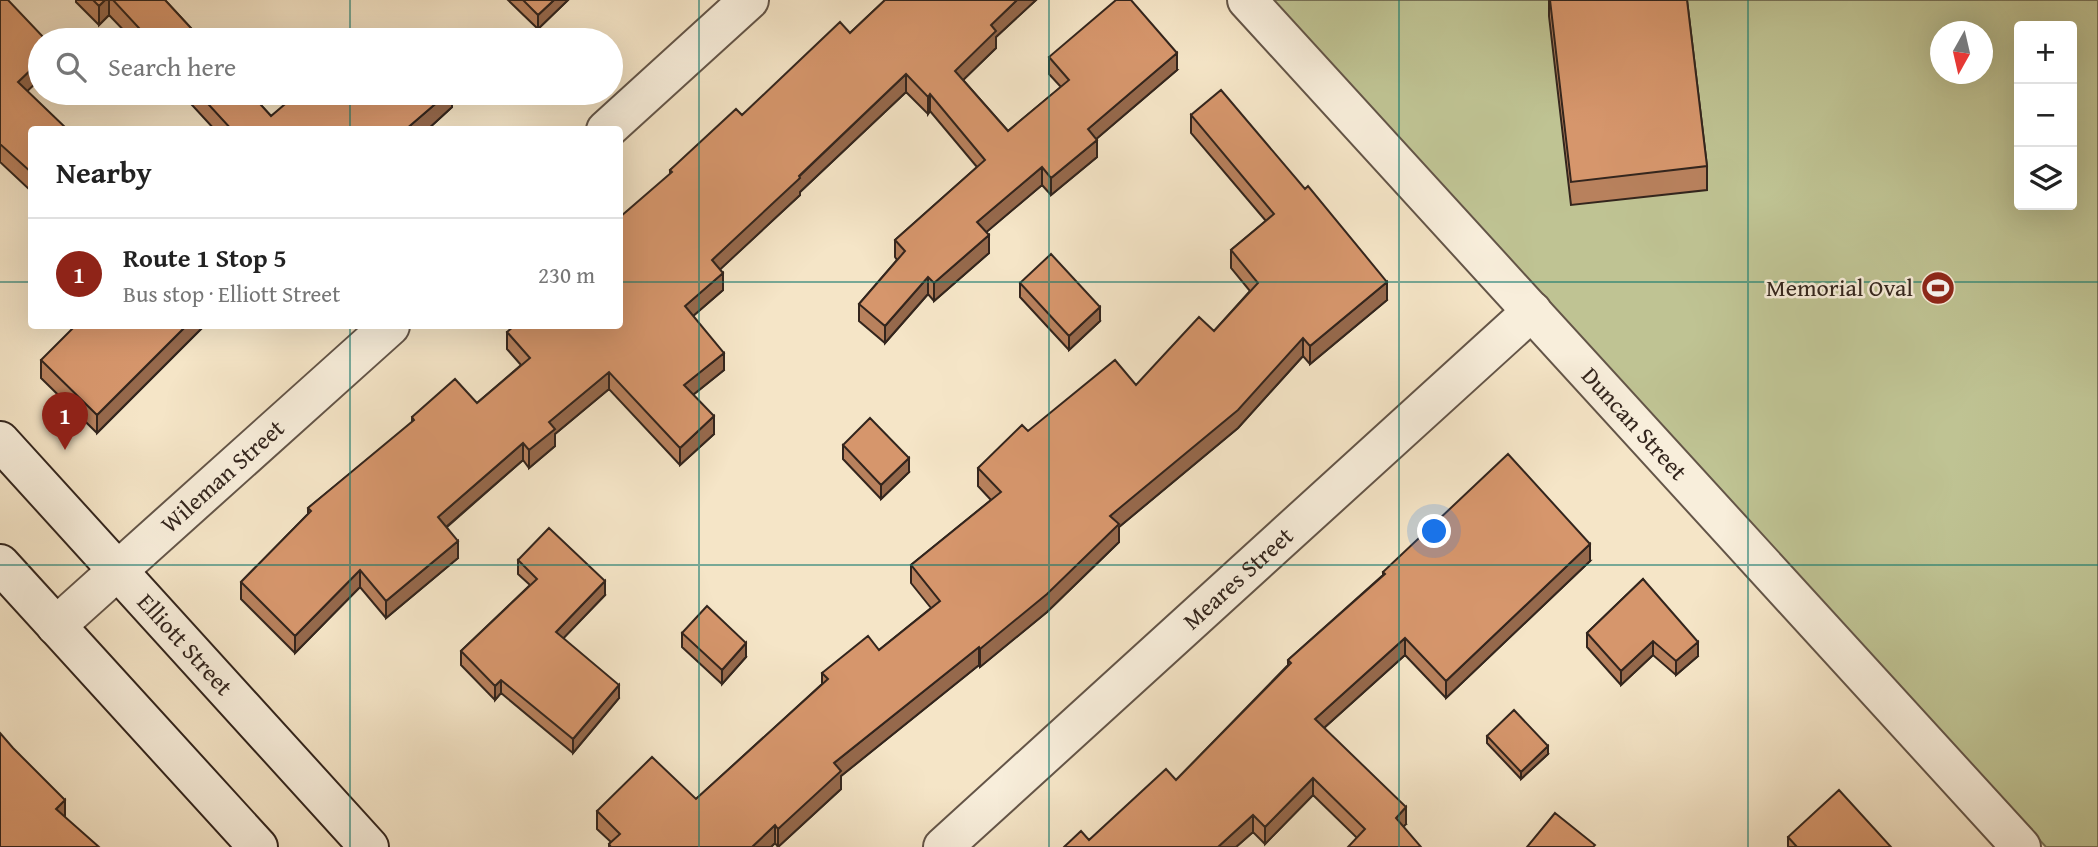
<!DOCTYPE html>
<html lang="en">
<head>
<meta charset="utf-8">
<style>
  :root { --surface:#fff; --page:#f2f2f2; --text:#222; --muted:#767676; --line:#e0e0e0; --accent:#8f2418 }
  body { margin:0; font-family:"Gentium Book Plus",serif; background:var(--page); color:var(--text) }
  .controls { position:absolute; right:21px; top:21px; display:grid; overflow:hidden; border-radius:7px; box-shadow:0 7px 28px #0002 }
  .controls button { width:63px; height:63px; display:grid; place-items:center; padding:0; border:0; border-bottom:2px solid var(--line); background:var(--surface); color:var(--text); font:35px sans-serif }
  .compass { position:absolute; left:1930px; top:21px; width:63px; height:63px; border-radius:50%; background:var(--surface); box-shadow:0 7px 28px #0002; rotate:188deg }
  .you { position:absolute; left:1435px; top:532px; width:24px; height:24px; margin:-18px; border:5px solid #fff; border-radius:50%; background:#1a73e8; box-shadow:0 0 0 10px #1a73e833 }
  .badge { display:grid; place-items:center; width:46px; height:46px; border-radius:50%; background:var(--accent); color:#fff; font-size:23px; font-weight:700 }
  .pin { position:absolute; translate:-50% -58px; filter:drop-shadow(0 2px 4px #0008) }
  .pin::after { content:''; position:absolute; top:37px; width:24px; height:21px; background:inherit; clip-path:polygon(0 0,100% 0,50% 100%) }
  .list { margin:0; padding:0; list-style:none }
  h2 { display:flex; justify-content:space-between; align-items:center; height:91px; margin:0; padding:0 28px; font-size:30px }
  h2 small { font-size:23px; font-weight:400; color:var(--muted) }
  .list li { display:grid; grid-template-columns:46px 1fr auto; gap:21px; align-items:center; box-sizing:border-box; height:112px; padding:0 28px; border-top:2px solid var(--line) }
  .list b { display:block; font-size:26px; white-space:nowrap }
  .list p { margin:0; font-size:23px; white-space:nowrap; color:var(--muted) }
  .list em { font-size:23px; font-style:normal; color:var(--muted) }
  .icon { flex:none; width:38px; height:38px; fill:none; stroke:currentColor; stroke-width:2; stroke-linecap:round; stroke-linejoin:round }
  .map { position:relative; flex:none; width:2098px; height:847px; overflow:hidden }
  .search { position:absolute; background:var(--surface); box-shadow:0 7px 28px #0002; left:28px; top:28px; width:595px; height:77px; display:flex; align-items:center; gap:18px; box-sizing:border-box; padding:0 24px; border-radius:38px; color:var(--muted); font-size:26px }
  .panel { position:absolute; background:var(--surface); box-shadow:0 7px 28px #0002; left:28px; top:126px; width:595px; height:203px; border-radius:7px }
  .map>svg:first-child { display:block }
  .green { fill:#bfc393; stroke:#797458; stroke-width:2; fill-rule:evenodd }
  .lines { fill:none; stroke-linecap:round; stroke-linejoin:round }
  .street-casing { stroke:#645548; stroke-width:42 }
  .secondary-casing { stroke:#33251d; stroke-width:42 }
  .street { stroke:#f8eedb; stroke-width:38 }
  .secondary { stroke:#f8eedb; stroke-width:38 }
  .wall { fill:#b8815d; stroke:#33251d; stroke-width:2 }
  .shaded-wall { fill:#96694c; stroke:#33251d; stroke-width:2 }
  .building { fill:#d6966c; stroke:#33251d; stroke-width:2 }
  .grid { fill:none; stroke:#0f766e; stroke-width:2; stroke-opacity:0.55 }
  .labels { text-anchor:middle; stroke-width:5; stroke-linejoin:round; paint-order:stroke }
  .poi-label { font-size:24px; fill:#33251d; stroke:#f8eedb; text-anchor:end }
  .street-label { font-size:24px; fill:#33251d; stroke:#f8eedb }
</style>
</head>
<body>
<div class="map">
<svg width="2098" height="847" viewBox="0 0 2098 847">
  <rect width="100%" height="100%" fill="#f5e5c7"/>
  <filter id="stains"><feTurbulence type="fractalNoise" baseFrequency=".00286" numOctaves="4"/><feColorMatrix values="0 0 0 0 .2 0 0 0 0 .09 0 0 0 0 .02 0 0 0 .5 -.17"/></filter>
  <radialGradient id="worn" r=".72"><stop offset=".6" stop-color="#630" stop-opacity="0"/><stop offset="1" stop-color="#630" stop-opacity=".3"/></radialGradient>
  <path class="green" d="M 1272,0 L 2098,0 L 2098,847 L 2046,847 ZM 2019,26 L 2072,26 L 2072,205 L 2019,205 ZM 1940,32 L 1982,32 L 1982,74 L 1940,74 Z"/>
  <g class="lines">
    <g class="street-casing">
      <g id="street">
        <path id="s1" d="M 1247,0 L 2021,847"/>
        <path d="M 606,130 L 749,0"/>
        <path id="s2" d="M 56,626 L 390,326"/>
        <path id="s3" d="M 943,847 L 1532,311"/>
      </g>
    </g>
    <g class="secondary-casing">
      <g id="secondary">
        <path id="s4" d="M 0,441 L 369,847"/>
        <path d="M 0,564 L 258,847"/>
      </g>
    </g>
    <use href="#street" class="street"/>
    <use href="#secondary" class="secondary"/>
  </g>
  <path class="wall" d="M 0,0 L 27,91 L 32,130 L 32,192 L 0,162 Z
    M 76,0 L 165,0 L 202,40 L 133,40 L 109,15 L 99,25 L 76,2 Z
    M 508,0 L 568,0 L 538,29 Z
    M 885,0 L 1036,0 L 996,37 L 996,48 L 963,80 L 1008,131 L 1061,87 L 1049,74 L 1049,57 L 1177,70 L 1096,139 L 1097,157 L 1051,195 L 1042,185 L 986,232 L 989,253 L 934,301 L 928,294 L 885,343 L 859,321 L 859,304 L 897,260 L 895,257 L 895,240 L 977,167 L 930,111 L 928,114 L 906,92 L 800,192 L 800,195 L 720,269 L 723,290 L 693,316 L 724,370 L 693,395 L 714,434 L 680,465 L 609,389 L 555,434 L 555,446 L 529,468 L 523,460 L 447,527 L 458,558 L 386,618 L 360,587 L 295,653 L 241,599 L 241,582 L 308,514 L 308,508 L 412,423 L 412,417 L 477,403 L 521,365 L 507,349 L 507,332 L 620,326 L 670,174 L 670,170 L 850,33 Z
    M 1549,0 L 1687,0 L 1707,166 L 1707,190 L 1571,205 L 1549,16 Z
    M 181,93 L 250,93 L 271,116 L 366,95 L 452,93 L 452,107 L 427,130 L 215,130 Z
    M 1191,115 L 1387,300 L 1310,364 L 1303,356 L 1238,428 L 1119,527 L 1119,542 L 1047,612 L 980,667 L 979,665 L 841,776 L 841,789 L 778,847 L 775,843 L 771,847 L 609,847 L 609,844 L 611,842 L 597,829 L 597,811 L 696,799 L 822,684 L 822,673 L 879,650 L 931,608 L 911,583 L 911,565 L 991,500 L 978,486 L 978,468 L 1028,431 L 1136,385 L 1214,331 L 1250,291 L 1231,268 L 1231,250 L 1266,221 L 1191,133 Z
    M 1020,283 L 1100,321 L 1069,350 L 1020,297 Z
    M 204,326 L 97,433 L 41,378 L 41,360 Z
    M 843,445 L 909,472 L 881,499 L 843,459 Z
    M 518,560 L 605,595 L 563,638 L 619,698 L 573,753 L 501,693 L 495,700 L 461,665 L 461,651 L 530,585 L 518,574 Z
    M 1590,561 L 1446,698 L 1405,655 L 1324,728 L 1406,824 L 1357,838 L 1313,795 L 1265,844 L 1253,832 L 1236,847 L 1064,847 L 1089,840 L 1176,780 L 1288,665 L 1288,660 L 1383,575 L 1383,572 Z
    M 1643,579 L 1698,656 L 1676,675 L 1653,655 L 1621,685 L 1587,647 L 1587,633 Z
    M 682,633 L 746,657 L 722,684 L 682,647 Z
    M 1487,736 L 1548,754 L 1521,779 L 1487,743 Z
    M 1788,837 L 1891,847 L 1788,847 Z"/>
  <path class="shaded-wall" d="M 105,0 L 109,0 L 109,15 L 99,25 L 99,6 Z
    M 554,0 L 568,0 L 538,29 L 538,15 Z
    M 1017,0 L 1036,0 L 996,37 L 996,48 L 955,88 L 955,71 L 991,25 Z
    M 1177,53 L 1177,70 L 1088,146 L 1088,129 Z
    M 40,61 L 40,79 L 18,100 L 18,82 Z
    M 906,74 L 906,92 L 800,192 L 800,195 L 712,277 L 712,260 Z
    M 448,93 L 452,93 L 452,107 L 427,130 L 405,130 Z
    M 930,94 L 930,111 L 928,114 L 928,97 Z
    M 1097,140 L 1097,157 L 1051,195 L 1051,178 Z
    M 1042,167 L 1042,185 L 977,240 L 977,222 Z
    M 989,235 L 989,253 L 934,301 L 934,283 Z
    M 723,273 L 723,290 L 685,323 L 685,306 Z
    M 928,277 L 928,294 L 885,343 L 885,326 Z
    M 1387,282 L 1387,300 L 1310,364 L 1310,346 Z
    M 1100,307 L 1100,321 L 1069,350 L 1069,336 Z
    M 186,326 L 204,326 L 97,433 L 97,415 Z
    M 1303,338 L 1303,356 L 1238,428 L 1119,527 L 1119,542 L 1047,612 L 980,667 L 980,649 L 1110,516 Z
    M 724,353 L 724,370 L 684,402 L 684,385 Z
    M 609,372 L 609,389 L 555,434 L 555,446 L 529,468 L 529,450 L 549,422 Z
    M 714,416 L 714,434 L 680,465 L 680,448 Z
    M 523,443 L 523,460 L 438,534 L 438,517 Z
    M 909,458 L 909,472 L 881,499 L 881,485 Z
    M 458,541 L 458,558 L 386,618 L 386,601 Z
    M 1590,544 L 1590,561 L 1446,698 L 1446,681 Z
    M 360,570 L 360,587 L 295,653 L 295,636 Z
    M 605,581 L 605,595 L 556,646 L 556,632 Z
    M 1405,638 L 1405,655 L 1315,736 L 1315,719 Z
    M 1653,641 L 1653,655 L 1621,685 L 1621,671 Z
    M 1698,642 L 1698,656 L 1676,675 L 1676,661 Z
    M 746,643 L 746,657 L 722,684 L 722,670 Z
    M 979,647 L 979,665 L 841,776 L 841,789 L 778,847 L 778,829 L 834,763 Z
    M 501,680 L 501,693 L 495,700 L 495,686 Z
    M 619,685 L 619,698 L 573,753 L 573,739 Z
    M 1548,746 L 1548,754 L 1521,779 L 1521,772 Z
    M 1313,778 L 1313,795 L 1265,844 L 1265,827 Z
    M 65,800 L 65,818 L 56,809 Z
    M 1406,807 L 1406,824 L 1396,835 L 1396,818 Z
    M 1253,815 L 1253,832 L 1236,847 L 1218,847 Z
    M 775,825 L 775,843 L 771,847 L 752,847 Z"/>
  <path class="building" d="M 0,0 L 8,0 L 46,40 L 40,40 L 40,61 L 18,82 L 68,130 L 32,130 L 32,173 L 0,144 Z
    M 93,0 L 105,0 L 99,6 Z
    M 113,0 L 165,0 L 202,40 L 150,40 Z
    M 523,0 L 554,0 L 538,15 Z
    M 885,0 L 1017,0 L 991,25 L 996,31 L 955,71 L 1008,131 L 1069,80 L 1049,57 L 1116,0 L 1131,0 L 1177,53 L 1088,129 L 1097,140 L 1051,178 L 1042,167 L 977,222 L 989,235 L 934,283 L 928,277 L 885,326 L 859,304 L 905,251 L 895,240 L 985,160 L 930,94 L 928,97 L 906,74 L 799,176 L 800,178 L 712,260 L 723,273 L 685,306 L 724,353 L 684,385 L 714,416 L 680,448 L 609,372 L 549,422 L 555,429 L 529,450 L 523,443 L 438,517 L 458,541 L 386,601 L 360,570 L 295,636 L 241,582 L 311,511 L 308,508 L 414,420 L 412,417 L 455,379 L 477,403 L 530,358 L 507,332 L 514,326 L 620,326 L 620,217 L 672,172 L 670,170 L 736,109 L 742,115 L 840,22 L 850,33 Z
    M 1550,0 L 1687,0 L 1707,166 L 1571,182 Z
    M 1221,90 L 1305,189 L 1308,186 L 1387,282 L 1310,346 L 1303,338 L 1238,410 L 1110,516 L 1119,524 L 1047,594 L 980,649 L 979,647 L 834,763 L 841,771 L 778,829 L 775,825 L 752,847 L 611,847 L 609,844 L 620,834 L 597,811 L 652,757 L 696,799 L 828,679 L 822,673 L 868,636 L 879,650 L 940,601 L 911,565 L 1001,492 L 978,468 L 1022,425 L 1028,431 L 1115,360 L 1136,385 L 1199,317 L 1214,331 L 1258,283 L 1231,250 L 1274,214 L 1191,115 Z
    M 198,93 L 250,93 L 271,116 L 298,93 L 364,93 L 366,95 L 369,93 L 448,93 L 405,130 L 232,130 Z
    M 1051,254 L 1100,307 L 1069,336 L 1020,283 Z
    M 75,326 L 186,326 L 97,415 L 41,360 Z
    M 870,418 L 909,458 L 881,485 L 843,445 Z
    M 1508,454 L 1590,544 L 1446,681 L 1405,638 L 1315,719 L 1406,807 L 1396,818 L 1421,847 L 1348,847 L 1365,829 L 1313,778 L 1265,827 L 1253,815 L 1218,847 L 1064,847 L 1081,831 L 1089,840 L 1166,769 L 1176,780 L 1291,663 L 1288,660 L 1385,574 L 1383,572 Z
    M 549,528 L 605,581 L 556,632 L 619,685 L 573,739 L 501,680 L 495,686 L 461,651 L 537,579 L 518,560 Z
    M 1643,579 L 1698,642 L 1676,661 L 1653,641 L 1621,671 L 1587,633 Z
    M 707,606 L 746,643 L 722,670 L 682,633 Z
    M 1514,710 L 1548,746 L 1521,772 L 1487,736 Z
    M 0,733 L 13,748 L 65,800 L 56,809 L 99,847 L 0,847 Z
    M 1839,790 L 1891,847 L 1797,847 L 1788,837 Z
    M 1555,813 L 1595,845 L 1593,847 L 1527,847 Z"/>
  <path class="grid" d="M 350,0 L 350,40M 699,0 L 699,847M 1049,0 L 1049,847M 1399,0 L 1399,847M 1748,0 L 1748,847M 350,93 L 350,130M 0,282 L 32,282M 620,282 L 2098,282M 350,326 L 350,847M 0,565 L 2098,565"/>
  <defs>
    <g id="stadium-disc" transform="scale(1.75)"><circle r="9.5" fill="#8f2418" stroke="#f8eedb"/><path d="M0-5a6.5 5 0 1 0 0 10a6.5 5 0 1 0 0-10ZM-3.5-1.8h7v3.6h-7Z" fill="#fff"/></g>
  </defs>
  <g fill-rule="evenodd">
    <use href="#stadium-disc" x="1938" y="288"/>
  </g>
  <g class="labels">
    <g class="poi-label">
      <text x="1913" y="296">Memorial Oval</text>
    </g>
    <g class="street-label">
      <text dy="8" stroke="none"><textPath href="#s1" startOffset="574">Duncan Street</textPath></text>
      <text dy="8" stroke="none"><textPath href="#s2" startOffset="224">Wileman Street</textPath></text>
      <text dy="8" stroke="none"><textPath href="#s3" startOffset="399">Meares Street</textPath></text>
      <text dy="8" stroke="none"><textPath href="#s4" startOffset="275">Elliott Street</textPath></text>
    </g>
  </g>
  <rect width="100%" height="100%" filter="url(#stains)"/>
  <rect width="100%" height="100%" fill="url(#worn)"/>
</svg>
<div class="controls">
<button>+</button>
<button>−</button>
<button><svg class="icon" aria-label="layers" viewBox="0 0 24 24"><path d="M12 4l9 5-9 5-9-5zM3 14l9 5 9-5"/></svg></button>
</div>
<svg class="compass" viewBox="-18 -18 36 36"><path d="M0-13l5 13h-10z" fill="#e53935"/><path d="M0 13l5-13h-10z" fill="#767676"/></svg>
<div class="you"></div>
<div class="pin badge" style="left:65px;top:450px">1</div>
<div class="search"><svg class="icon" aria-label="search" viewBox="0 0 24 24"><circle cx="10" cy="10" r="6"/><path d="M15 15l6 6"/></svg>Search here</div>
<section class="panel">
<h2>Nearby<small></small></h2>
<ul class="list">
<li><span class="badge">1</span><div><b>Route 1 Stop 5</b><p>Bus stop · Elliott Street</p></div><em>230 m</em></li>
</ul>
</section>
</div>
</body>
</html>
